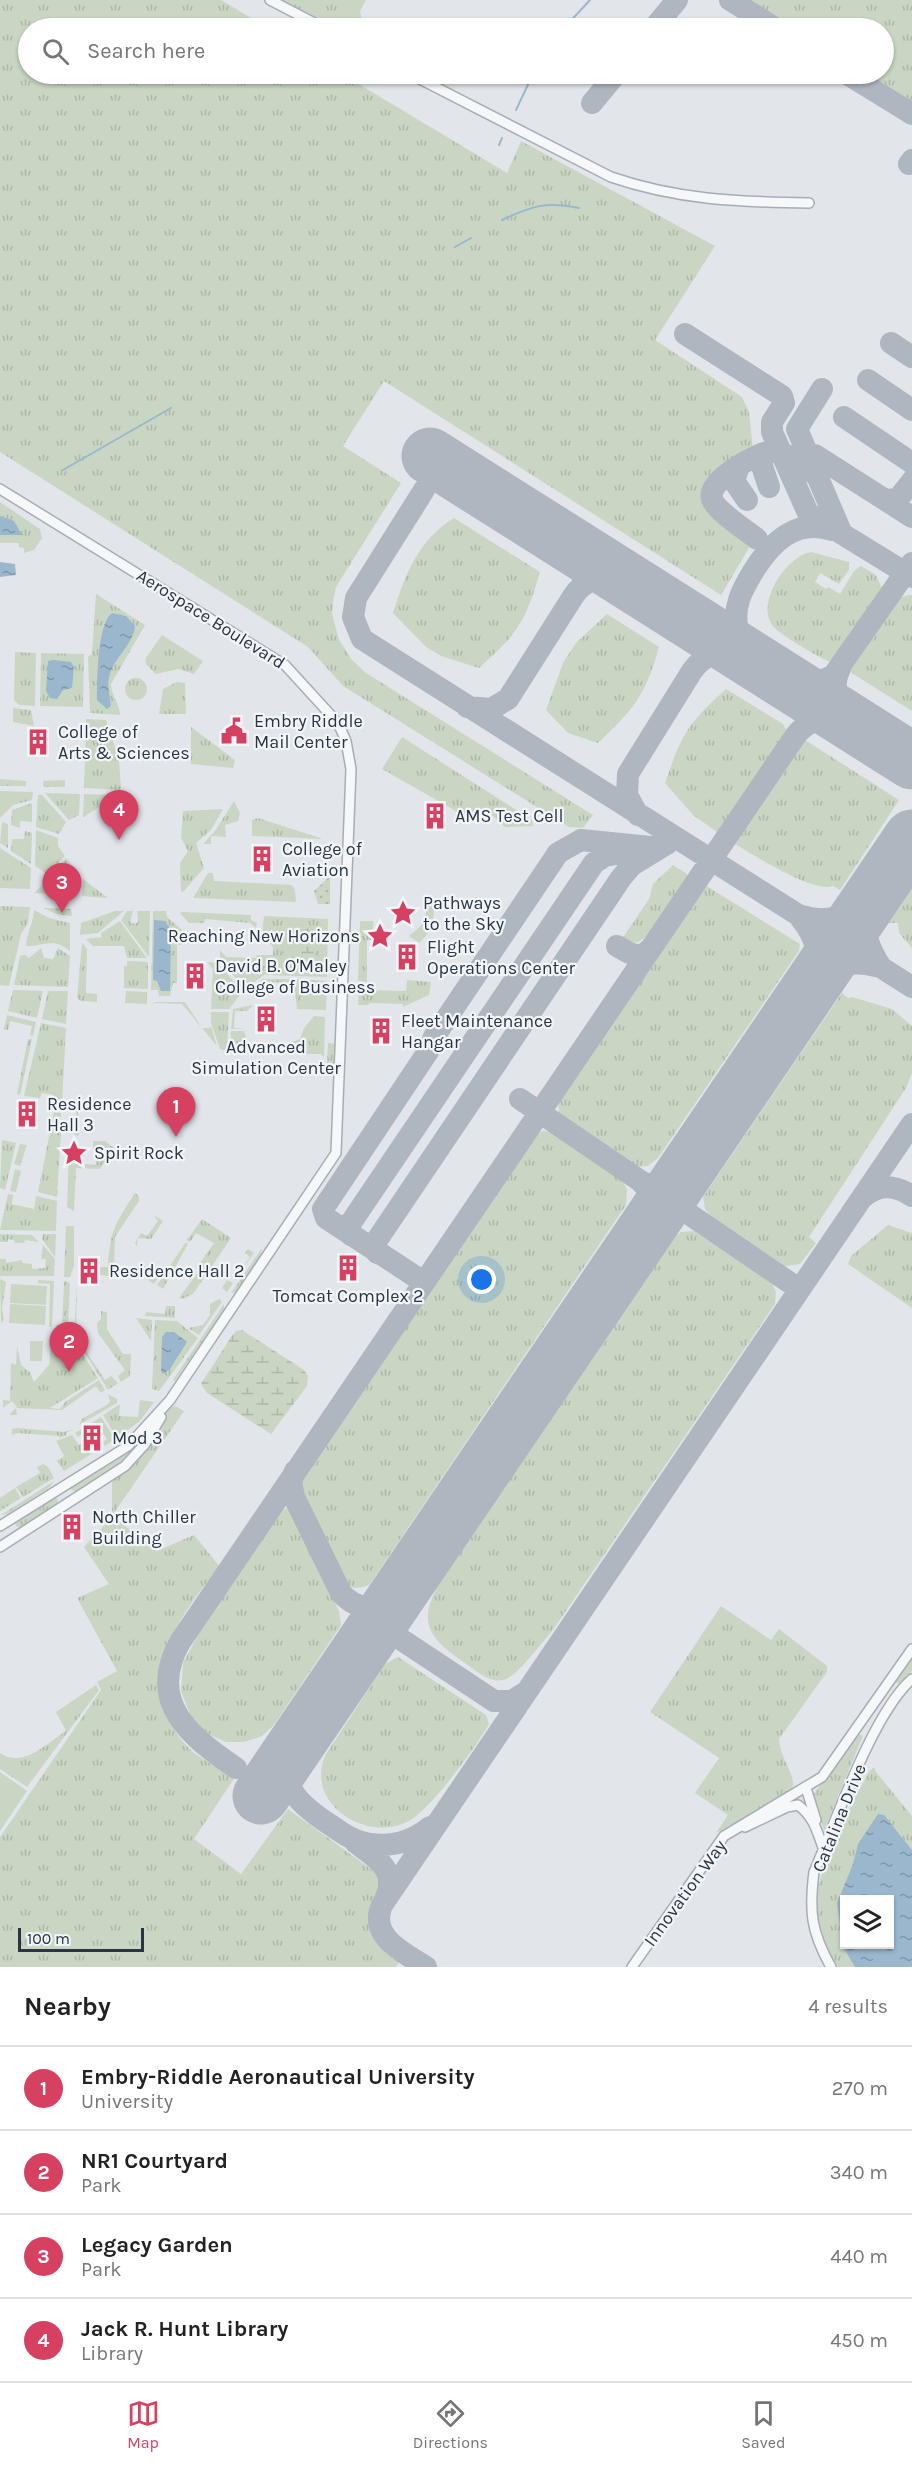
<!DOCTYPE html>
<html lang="en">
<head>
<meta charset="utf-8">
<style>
  :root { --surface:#fff; --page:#f6f6f6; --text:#222; --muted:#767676; --line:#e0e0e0; --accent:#d64162 }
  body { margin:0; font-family:Karla,sans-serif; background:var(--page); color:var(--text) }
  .controls { position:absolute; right:18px; bottom:18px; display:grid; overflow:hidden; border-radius:0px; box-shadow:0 2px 4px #0004 }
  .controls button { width:54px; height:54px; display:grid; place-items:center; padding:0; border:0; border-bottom:2px solid var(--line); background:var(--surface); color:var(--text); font:30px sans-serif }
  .scale { position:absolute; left:18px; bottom:15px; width:126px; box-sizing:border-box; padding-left:6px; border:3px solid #293544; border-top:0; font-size:16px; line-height:21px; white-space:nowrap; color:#293544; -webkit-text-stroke:4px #f2f5f8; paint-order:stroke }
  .you { position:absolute; left:482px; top:1280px; width:21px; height:21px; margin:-15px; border:4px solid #fff; border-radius:50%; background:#1a73e8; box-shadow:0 0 0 9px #1a73e833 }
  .badge { display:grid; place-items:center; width:39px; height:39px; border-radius:50%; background:var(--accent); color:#fff; font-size:20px; font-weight:700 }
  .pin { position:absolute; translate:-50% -50px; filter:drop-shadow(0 2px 3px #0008) }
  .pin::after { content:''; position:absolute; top:32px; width:21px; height:18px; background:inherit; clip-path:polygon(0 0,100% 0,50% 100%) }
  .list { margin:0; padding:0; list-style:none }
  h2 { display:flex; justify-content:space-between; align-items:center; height:78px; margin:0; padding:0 24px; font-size:26px }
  h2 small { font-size:20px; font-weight:400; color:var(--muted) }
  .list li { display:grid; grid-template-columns:39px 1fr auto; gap:18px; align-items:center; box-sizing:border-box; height:84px; padding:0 24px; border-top:2px solid var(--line) }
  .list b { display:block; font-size:22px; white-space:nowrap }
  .list p { margin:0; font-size:20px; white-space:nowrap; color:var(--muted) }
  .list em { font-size:20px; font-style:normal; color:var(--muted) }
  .icon { flex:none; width:33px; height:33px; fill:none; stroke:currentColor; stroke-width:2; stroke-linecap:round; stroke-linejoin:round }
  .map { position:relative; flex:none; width:912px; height:1967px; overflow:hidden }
  .search { position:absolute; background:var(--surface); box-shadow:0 2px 4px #0004; left:18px; right:18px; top:18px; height:66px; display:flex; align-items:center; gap:15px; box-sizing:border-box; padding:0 21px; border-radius:33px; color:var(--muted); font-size:22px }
  .sheet { height:414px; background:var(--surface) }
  nav { display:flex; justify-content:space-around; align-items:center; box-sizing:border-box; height:84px; border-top:2px solid var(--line); background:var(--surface); font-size:16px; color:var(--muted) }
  nav a { display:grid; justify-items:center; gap:3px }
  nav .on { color:var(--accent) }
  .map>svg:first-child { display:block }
  .grass { fill:url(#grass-tufts); fill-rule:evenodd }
  .wetland { fill:url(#wetland-marsh) }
  .garden { fill:url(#garden-dots) }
  .pitch { fill:#c9d6c3 }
  .water { fill:url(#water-ripples); fill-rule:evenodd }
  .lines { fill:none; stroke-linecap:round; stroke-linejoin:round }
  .stream { stroke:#9bb7cd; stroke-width:2 }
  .taxiway { stroke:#aeb6c0; stroke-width:22 }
  .runway { stroke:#aeb6c0; stroke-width:57 }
  .minor-casing { stroke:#a7adb6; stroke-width:12 }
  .minor { stroke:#f5f7f9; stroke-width:9 }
  .labels { text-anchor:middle; stroke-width:4.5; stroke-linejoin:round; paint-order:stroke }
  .street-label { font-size:18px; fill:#293544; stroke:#f2f5f8 }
  .poi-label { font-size:18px; fill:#293544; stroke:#f2f5f8; text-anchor:start }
</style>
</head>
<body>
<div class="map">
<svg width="912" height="1967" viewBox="0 0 912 1967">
  <defs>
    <pattern id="grass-tufts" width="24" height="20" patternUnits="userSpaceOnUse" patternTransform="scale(1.5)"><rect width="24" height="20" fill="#c9d6c3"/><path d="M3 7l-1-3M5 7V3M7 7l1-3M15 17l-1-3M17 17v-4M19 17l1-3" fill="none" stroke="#adb8a9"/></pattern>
    <pattern id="wetland-marsh" width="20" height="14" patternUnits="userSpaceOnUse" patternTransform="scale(1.5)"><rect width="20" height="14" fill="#c9d6c3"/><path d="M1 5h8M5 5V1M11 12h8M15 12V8" fill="none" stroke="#adb8a9"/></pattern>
    <pattern id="garden-dots" width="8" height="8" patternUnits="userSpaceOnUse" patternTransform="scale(1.5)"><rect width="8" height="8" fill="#c9d6c3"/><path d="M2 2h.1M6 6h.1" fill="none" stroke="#adb8a9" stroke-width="1.8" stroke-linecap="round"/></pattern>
    <pattern id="water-ripples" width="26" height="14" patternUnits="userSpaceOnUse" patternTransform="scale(1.5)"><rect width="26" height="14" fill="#9bb7cd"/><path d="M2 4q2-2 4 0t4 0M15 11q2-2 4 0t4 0" fill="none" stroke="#7e96a8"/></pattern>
  </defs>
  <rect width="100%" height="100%" fill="#e2e6eb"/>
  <path class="grass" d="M 0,0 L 221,0 L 268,28 L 28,28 L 28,74 L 342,74 L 507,173 L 521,141 L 715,246 L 655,340 L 742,397 L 749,412 L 753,449 L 717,472 L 703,492 L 708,509 L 748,542 L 749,548 L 721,595 L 384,381 L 343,446 L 401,483 L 336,587 L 333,602 L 332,614 L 339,640 L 352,660 L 366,673 L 593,815 L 583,828 L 569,827 L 343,686 L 308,647 L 0,452 Z
    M 281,0 L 366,0 L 360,11 L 361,17 L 380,28 L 336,28 Z
    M 748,0 L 912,0 L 912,102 L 866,74 L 884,74 L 884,28 L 794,28 Z
    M 422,74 L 456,74 L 451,82 L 442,84 Z
    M 0,502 L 40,529 L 42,538 L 34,550 L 24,553 L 24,548 L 19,547 L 19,543 L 0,543 Z
    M 454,518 L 540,572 C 525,623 518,633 479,668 L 441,656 L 426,647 L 393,613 C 405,575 418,540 454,518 Z
    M 811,552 L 849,562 L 849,570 L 839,584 L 820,573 L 815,582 L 826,589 L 828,587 L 840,594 L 854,571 L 861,566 L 876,575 L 882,588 L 878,599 L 839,656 L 831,662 C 821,659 777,633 772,625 C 756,601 787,556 811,552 Z
    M 96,594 L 145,625 L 111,684 C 111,696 120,704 120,715 L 90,713 L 88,657 L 92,654 Z
    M 912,595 L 912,711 L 850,672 C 853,657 886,609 898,599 C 903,596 907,595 912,595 Z
    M 607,614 L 659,647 C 646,695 633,710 598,743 L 568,733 L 546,710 L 563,663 L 576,643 Z
    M 162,635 L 203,661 L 194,674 L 178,669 L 156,674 L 146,664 L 145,659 Z
    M 15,652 L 36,653 L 35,706 L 19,705 L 14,700 Z
    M 41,653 L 84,654 L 83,707 L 40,706 Z
    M125 689a11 11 0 1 1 22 0a11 11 0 1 1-22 0Z
    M 177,682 L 185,683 L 186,714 L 159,714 L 163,689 Z
    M 726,689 L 783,724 L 786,730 L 782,740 L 717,832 L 693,815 L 665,783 C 682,734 687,724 726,689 Z
    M 13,708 L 31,710 L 34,726 L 13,722 Z
    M 86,719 L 106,720 L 119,759 L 121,790 L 84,788 Z
    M 191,727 L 235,760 L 233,768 L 191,764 Z
    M 402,737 L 532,820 L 533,826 L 505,827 L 492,815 L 468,818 L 382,769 Z
    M 805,740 L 899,800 L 840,890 L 833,886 C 814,894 754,855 735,844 L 733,841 L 797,744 Z
    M 0,779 L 26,781 L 26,786 L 0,786 Z
    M 65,780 L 65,787 L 44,787 L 43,781 Z
    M 0,791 L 33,792 L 32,800 L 13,805 L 0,818 Z
    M 45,793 L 80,794 L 79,815 L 69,820 Z
    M 84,794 L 120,795 L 83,817 Z
    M 38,795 L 42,795 L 66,822 L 59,834 L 36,827 Z
    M 234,801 L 240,813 L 238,821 L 225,825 L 226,837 L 211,836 L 211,844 L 203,844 L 215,831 Z
    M 32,803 L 32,822 L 20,821 L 20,828 L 11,825 L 12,810 Z
    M 223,809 L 211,830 L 196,843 L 204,868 L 183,892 L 181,891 L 180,863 L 188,851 L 181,838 L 183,811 Z
    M 258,818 L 323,839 L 252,836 L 252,820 Z
    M 2,822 L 8,824 L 8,848 L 0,843 Z
    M 36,830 L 58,838 L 58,846 L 65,856 L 47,874 L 35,866 Z
    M 25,831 L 32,833 L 31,864 L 11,851 L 12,839 L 24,839 Z
    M 0,848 L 31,868 L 30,889 L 0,888 Z
    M 66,858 L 77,873 L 76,893 L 51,876 Z
    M 673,865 L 687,874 L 687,878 L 650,935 L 636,943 L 622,939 L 649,899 L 653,884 Z
    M 208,873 L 213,873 L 214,881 L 292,885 L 295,890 L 296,902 L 193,898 Z
    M 83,879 L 108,898 L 82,896 Z
    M 47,880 L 69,895 L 34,893 Z
    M 705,885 L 800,944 L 799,951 L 658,1158 L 648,1166 L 635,1167 L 565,1121 L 559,1113 L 558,1102 Z
    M 912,889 L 912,948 L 899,933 L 898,923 L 889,923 Z
    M 432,896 C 436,915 434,930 419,943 L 409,936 L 424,923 L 426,911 L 422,902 Z
    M 0,906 L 30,907 L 28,923 L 21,934 L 9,986 L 0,985 Z
    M 34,910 L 49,918 L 70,923 L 70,951 C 53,937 45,946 26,946 C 27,932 33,924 34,910 Z
    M 115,911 L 124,911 L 98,933 L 80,935 L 81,923 Z
    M 127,911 L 133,911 L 130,922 L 135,924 L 138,922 L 137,911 L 150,911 L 149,957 L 121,920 Z
    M 153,911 L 166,911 L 167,917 L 182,930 L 181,945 L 177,945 L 177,983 L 173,983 L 170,996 L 159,996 L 158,990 L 151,990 Z
    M 182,912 L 251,915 L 251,920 L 257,923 L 256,928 L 250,923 L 205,919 L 204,923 L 189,923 L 180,913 Z
    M 264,916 L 328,919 L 327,977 L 264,975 L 249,986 L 243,986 L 220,961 L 220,950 L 226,957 L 256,958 L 257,955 L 273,955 L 273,947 L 262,935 Z
    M 120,921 L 147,958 L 127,958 L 124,946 L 93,946 L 86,939 L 102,937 L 101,933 Z
    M 360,921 L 373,921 L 374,940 L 367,940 L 367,982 L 358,981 Z
    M 82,943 L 87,949 L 86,993 L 97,994 L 97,1002 L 81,1001 L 77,998 Z
    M 41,948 L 44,958 L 53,959 L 58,948 L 70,956 L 68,987 L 14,985 L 20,956 L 25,955 L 29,958 Z
    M 127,961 L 148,962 L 148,989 L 124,988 L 124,966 L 127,966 Z
    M 207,962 L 217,963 L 241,989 L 241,994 L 229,1009 L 211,1009 L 213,969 Z
    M 263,979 L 291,979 L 289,990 L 289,983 L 267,982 L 266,995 L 261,999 L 254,997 L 251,989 Z
    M 294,979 L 327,981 L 326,1010 L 297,1009 Z
    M 407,980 L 431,982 L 429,995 L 403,1007 L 403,1004 L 369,1003 L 369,1005 L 358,1005 L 359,990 L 406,991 Z
    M 13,990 L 43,991 L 37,1018 L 8,1011 Z
    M 48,991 L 68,991 L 66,1024 L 42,1019 Z
    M 126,991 L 147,992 L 147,1004 L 125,1003 Z
    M 842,993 L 848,998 L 852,997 L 892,1009 L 912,1026 L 912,1073 L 906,1088 L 809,1237 L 816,1243 L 800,1264 L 785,1266 L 711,1217 L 705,1209 L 703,1197 Z
    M 155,1002 L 185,1002 L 202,1028 L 210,1028 L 211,1026 L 217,1046 L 182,1004 L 155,1003 L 150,1006 Z
    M 253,1005 L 247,1011 L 235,1011 L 234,1028 L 244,1029 L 231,1029 L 233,1009 Z
    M 211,1012 L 229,1012 L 227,1051 L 220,1049 L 211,1023 Z
    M 7,1015 L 36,1022 L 33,1036 L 30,1035 L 32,1026 L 10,1021 L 8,1030 L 4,1029 Z
    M 314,1016 L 325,1017 L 324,1057 L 321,1054 L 291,1054 L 292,1042 L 300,1039 L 304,1028 Z
    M 41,1023 L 66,1028 L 62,1104 L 52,1102 L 53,1095 L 42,1093 L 40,1098 L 24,1096 Z
    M 231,1031 L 244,1031 L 248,1043 L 272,1044 L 272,1051 L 287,1052 L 290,1044 L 289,1054 L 230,1051 Z
    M 28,1039 L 32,1039 L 20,1095 L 17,1094 Z
    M 328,1043 L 336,1044 L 335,1065 L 327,1065 Z
    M 77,1104 L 98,1105 L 98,1111 L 91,1106 L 78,1108 L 79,1136 L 74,1135 Z
    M 54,1112 L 61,1113 L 61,1117 L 55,1116 L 53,1128 L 61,1131 L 57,1197 L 38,1192 Z
    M 543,1131 L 554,1132 L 621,1178 L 627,1189 L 626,1205 L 370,1584 C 360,1590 350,1589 342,1581 L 301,1493 L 300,1479 L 532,1136 Z
    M 2,1140 L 16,1143 L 5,1190 L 0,1188 Z
    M 93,1141 L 105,1141 L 114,1148 L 100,1169 L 76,1168 L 74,1211 L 67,1207 L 69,1150 L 78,1147 L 79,1152 L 82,1152 L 82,1164 L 96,1165 L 97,1148 L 93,1148 Z
    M 20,1144 L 27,1145 L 20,1166 L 14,1164 Z
    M 15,1169 L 21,1171 L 16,1192 L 10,1191 Z
    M 135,1193 L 139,1196 L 139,1201 L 115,1237 L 114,1267 L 109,1276 L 100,1275 L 100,1267 L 108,1267 C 110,1230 115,1224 135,1193 Z
    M 8,1194 L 13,1195 L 12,1204 L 34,1209 L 36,1196 L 57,1201 L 56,1231 L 0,1230 Z
    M 154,1215 L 163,1221 L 151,1239 L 138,1238 L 137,1246 L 135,1243 L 141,1233 L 147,1236 L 158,1221 Z
    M 202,1219 L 231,1238 L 193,1294 L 182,1299 L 179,1298 L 203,1265 L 200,1263 L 214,1243 L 196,1233 L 190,1242 L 187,1240 Z
    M 888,1225 L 912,1233 L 912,1308 L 848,1264 L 851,1256 Z
    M 66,1226 L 74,1226 L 74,1266 L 70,1277 L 64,1277 Z
    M 694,1231 L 772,1283 L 776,1292 L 775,1304 L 553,1630 C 542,1642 520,1673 506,1679 C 494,1684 481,1675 472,1668 C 431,1640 412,1625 444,1576 L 674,1237 L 681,1232 Z
    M 0,1234 L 32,1235 L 39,1242 L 25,1240 L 24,1243 L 15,1243 L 14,1240 L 8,1239 L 8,1242 L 0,1242 Z
    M 43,1234 L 56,1234 L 55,1257 L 42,1239 Z
    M 186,1242 L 188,1244 L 163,1289 L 157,1285 Z
    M 43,1245 L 55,1259 L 54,1276 L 0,1276 L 0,1259 L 6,1259 L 6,1263 L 22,1260 L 22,1263 L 32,1264 L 32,1269 L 45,1268 L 46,1259 L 41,1259 Z
    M 262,1248 L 261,1255 L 236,1292 L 231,1293 Z
    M 248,1249 L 254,1253 L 227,1292 L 222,1288 L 227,1280 L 233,1283 L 250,1257 L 245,1253 Z
    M 137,1266 L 166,1267 L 154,1284 L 137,1272 Z
    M 0,1279 L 6,1282 L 2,1308 L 4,1320 L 1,1323 Z
    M 38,1280 L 54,1281 L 52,1327 L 49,1327 L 50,1284 L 38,1283 Z
    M 64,1281 L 70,1283 L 68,1328 L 62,1328 Z
    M 77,1284 L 76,1336 L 105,1380 L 111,1376 L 118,1383 L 108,1390 L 74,1336 Z
    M 219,1299 L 222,1302 L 199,1335 L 188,1328 L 203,1325 L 210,1315 L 210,1304 Z
    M 224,1304 L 224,1310 L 175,1381 L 173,1380 Z
    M 166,1306 L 175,1306 L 175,1318 L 145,1316 L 146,1312 L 165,1314 Z
    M 101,1311 L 107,1312 L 107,1329 L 123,1354 L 131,1354 L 130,1376 L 121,1382 L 118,1376 L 125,1370 L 98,1333 L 97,1323 L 101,1319 Z
    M 136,1318 L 152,1320 L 151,1341 Z
    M 155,1320 L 177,1321 L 198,1338 L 159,1391 L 152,1389 Z
    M 52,1334 L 71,1336 L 98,1378 L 50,1408 L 60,1409 L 65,1402 L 99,1380 L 105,1390 L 101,1393 L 96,1386 L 62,1410 L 16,1408 L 17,1415 L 9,1415 L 17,1407 L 12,1401 L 3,1408 L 3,1400 L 10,1401 L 11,1363 L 16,1365 L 17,1346 L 21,1365 L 30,1372 L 34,1382 L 49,1365 Z
    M 108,1394 L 117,1399 L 117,1403 L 79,1425 L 82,1419 L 108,1404 L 110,1401 Z
    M 140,1400 L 154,1402 L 140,1421 L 117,1438 L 103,1415 L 120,1404 L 119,1416 L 138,1417 Z
    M 175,1406 L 184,1411 L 112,1516 L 157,1551 L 194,1535 L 220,1567 C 174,1620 129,1689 191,1750 C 203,1761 221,1768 235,1777 L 194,1839 L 241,1874 L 288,1809 L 375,1872 C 391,1902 337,1917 401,1960 L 396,1967 L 0,1967 L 0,1837 L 101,1690 L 97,1682 L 117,1671 L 77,1598 L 109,1584 L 84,1547 L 112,1517 L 112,1481 C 127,1470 139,1460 150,1445 C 158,1433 161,1410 175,1406 Z
    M 101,1417 L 115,1439 L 105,1446 L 103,1442 L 107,1439 L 97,1424 L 78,1437 L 75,1433 Z
    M 17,1428 L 64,1432 L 73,1429 L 66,1433 L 67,1435 L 59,1438 L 59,1436 L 17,1433 L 12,1435 L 12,1429 Z
    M 72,1435 L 79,1445 L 82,1443 L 87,1452 L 91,1450 L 93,1453 L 64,1471 L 57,1461 L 64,1456 L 56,1441 Z
    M 140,1441 L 117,1466 L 75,1492 L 70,1489 L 71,1485 Z
    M 43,1464 L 48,1467 L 54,1478 L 23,1497 L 16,1487 L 40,1473 L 37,1467 Z
    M 54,1481 L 50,1487 L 8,1514 L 1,1515 Z
    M 15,1488 L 21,1498 L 0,1511 L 0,1498 Z
    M 53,1497 L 58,1499 L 57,1504 L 20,1528 L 16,1526 L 15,1521 Z
    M 287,1508 L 292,1512 L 339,1611 L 341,1625 L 274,1725 L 262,1736 L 244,1742 L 226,1742 L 208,1734 L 191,1717 L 181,1691 L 183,1663 L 211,1611 L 277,1512 Z
    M 721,1606 L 771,1640 L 779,1629 L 827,1666 L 827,1672 L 779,1739 C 780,1758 795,1774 793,1787 L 785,1795 L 716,1833 L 728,1815 L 695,1793 L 719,1758 L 650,1712 Z
    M 912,1656 L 912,1671 L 899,1684 L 895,1682 Z
    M 398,1657 L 486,1715 L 489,1724 C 475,1748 431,1810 407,1822 C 365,1843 303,1802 326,1754 L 385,1664 Z
    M 96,1685 L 99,1690 L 27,1787 L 0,1769 L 0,1753 C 23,1769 47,1743 66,1731 L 56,1712 Z
    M 859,1734 L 863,1736 L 824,1830 L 813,1795 Z
    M 874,1767 L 876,1772 L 912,1816 L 912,1967 L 838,1967 C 828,1951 818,1934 816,1916 C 811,1876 850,1809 868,1773 ZM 844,1900 L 890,1900 L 890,1944 L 844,1944 Z"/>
  <path class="wetland" d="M 285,927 L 316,929 L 316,966 L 284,962 L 279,932 Z
    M 242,1330 L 304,1370 L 308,1376 L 307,1386 L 271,1434 L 207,1393 L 201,1384 L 231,1337 L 236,1331 Z"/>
  <path class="garden" d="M 328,878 L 330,878 L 330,904 L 318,904 L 314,891 Z
    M 44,908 L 71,909 L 72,916 L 56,914 Z"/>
  <path class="pitch" d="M 11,1284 L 47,1286 L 46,1305 L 10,1303 Z
    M 10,1304 L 46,1306 L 45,1325 L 9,1323 Z
    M 30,1341 L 43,1341 L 42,1361 L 30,1361 Z
    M 0,1772 L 27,1791 L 0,1831 Z"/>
  <path class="water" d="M 0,516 L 14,521 L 22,535 L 0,535 Z
    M 0,562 L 15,564 L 16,575 L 0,577 Z
    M 112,613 L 126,616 L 135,626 C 133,646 113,658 109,677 C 107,687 110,696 111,706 L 107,709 L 97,700 C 97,681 97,624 112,613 Z
    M 54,660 L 71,662 L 74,667 L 72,688 L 63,690 L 57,699 L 50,698 L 46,691 L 48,661 Z
    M 154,920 L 165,921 L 171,930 L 170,991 L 161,991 L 157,981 L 153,980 Z
    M 166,1332 L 174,1332 L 187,1342 L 170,1369 L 163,1374 L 161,1371 L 162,1337 Z
    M 878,1814 L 884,1815 L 912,1850 L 912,1967 L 855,1967 L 843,1947 L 837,1903 L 853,1864 L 858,1844 ZM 844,1900 L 890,1900 L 890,1944 L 844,1944 Z"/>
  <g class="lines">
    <path class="stream" d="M 564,28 L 590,0
      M 516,110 L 533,74
      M 499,145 L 502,138
      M 502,220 C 532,206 546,201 579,208
      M 455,247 L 471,238
      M 63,470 L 171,408"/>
    <path class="taxiway" d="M 730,0 L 775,28
      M 654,28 L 677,0
      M 847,74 L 912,114
      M 592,103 L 616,74
      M 909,164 L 912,160
      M 685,334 L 782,396 L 784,403 L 772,422 L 772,432 L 808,513 L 912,577
      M 891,343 L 912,357
      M 868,380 L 912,410
      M 822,389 L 797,429 L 842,534
      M 844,417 L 912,463
      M 815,455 L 912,517
      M 739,466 L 734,481 L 747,500
      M 769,487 L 761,463 L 765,454 L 774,449
      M 424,490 L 356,598 L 353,617 L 362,639 L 912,987
      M 886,500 L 898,499 L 912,481
      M 757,539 C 747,531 716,511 712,499 C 706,481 758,451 774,451 C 783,451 812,469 817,477
      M 765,668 C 754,657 743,647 738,631 C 732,607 742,590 754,570 C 772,542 796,518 832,530
      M 840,668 C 831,687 836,705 849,720
      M 782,678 L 810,685 L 833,676 L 912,563
      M 467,707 L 491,709 L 508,699 L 574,595 C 593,569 615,579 640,588
      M 638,815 L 627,795 L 628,774 L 692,671 C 706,652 720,650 742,653
      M 873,897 C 870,901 866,905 865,910 C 859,926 872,954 881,967
      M 802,916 C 830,925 853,915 873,896
      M 801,919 C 817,938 819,956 817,979
      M 617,946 C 629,953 639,961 650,949
      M 817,979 C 831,963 856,961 876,966
      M 520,1099 L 799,1289
      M 642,1182 C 663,1192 675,1180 690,1166
      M 642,1183 C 660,1199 652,1216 643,1234
      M 862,1198 C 878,1184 894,1184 912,1196
      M 351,1235 L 348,1230 L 350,1224 L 594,863 L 605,856 L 630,851
      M 377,1253 L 373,1248 L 375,1243 L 621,878 L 632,865 L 663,846
      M 427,1277 L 419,1279 L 326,1218 L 323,1209 L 429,1050 L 434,1037 L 558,853 L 581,840 L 650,847 L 667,844
      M 295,1471 L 291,1482 L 294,1497 L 341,1593 C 359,1613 378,1609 398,1595
      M 398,1595 C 388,1610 388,1627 402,1640 L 494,1701 L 512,1701 L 526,1692
      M 292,1751 C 275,1785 303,1807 329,1824 C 342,1833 354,1842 370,1844 C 392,1847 413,1841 430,1827
      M 236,1768 C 191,1737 146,1703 180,1642 L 796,735 C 810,718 828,714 849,720
      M 356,1843 C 375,1857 398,1870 386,1897
      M 426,1967 C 405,1953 368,1937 382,1905 L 912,1124"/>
    <path class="runway" d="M 430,456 L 912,761
      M 261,1796 L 912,838"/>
    <g class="minor-casing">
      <path id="minor" d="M 270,0 L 324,28
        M 410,74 L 611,177 C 678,200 739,202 809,203
        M 0,489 L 285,665 L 338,723 L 346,741 L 351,769 L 336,1153 L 170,1400 L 128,1446 L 0,1526
        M 0,1547 L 125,1466 L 145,1444 L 161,1417
        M 806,1788 L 816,1820
        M 745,1827 L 787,1807 L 798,1805 C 815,1818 817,1832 824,1850
        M 632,1967 L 724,1836 L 822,1777 L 912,1649
        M 831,1967 C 811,1932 809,1911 814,1872 C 836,1821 873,1713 912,1679"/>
    </g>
    <use href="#minor" class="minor"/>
  </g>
  <defs>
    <g id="civic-bare" transform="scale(2.07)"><path d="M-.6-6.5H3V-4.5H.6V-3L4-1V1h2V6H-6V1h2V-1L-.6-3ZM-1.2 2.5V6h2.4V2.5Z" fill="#d64162" stroke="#f2f5f8" stroke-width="2.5" paint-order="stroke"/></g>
    <g id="building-bare" transform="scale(2.07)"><path d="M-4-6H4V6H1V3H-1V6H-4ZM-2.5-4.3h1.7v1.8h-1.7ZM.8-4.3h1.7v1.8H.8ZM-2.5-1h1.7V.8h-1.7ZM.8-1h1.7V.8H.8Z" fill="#d64162" stroke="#f2f5f8" stroke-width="2.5" paint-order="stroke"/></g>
    <g id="sight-bare" transform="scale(2.07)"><path d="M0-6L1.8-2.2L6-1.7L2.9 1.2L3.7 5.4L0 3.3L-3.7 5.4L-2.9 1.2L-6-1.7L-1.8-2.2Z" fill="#d64162" stroke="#f2f5f8" stroke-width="2.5" paint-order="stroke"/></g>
  </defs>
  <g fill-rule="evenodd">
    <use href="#civic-bare" x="234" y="731"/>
    <use href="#building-bare" x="38" y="742"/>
    <use href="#building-bare" x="435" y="816"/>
    <use href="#building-bare" x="262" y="859"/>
    <use href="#sight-bare" x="403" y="913"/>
    <use href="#sight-bare" x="380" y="936"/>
    <use href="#building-bare" x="407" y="957"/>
    <use href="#building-bare" x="195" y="976"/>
    <use href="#building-bare" x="266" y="1019"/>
    <use href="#building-bare" x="381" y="1031"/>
    <use href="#building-bare" x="27" y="1114"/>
    <use href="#sight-bare" x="74" y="1153"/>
    <use href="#building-bare" x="348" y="1268"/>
    <use href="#building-bare" x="89" y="1271"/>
    <use href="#building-bare" x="92" y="1438"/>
    <use href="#building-bare" x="72" y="1527"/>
  </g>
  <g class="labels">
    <g class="street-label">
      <text transform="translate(211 619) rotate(32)" y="6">Aerospace Boulevard</text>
      <text transform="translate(839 1818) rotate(-68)" y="6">Catalina Drive</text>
      <text transform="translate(685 1893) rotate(-54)" y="6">Innovation Way</text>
    </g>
    <g class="poi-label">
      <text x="254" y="727">Embry Riddle<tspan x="254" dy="21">Mail Center</tspan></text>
      <text x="58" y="738">College of<tspan x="58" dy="21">Arts &amp; Sciences</tspan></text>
      <text x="455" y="822">AMS Test Cell</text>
      <text x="282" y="855">College of<tspan x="282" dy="21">Aviation</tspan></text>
      <text x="423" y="909">Pathways<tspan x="423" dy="21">to the Sky</tspan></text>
      <text x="360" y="942" text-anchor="end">Reaching New Horizons</text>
      <text x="427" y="953">Flight<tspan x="427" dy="21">Operations Center</tspan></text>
      <text x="215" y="972">David B. O'Maley<tspan x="215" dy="21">College of Business</tspan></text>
      <text x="401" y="1027">Fleet Maintenance<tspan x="401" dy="21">Hangar</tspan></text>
      <text x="266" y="1053" text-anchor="middle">Advanced<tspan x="266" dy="21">Simulation Center</tspan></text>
      <text x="47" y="1110">Residence<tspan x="47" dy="21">Hall 3</tspan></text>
      <text x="94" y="1159">Spirit Rock</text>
      <text x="109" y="1277">Residence Hall 2</text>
      <text x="348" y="1302" text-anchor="middle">Tomcat Complex 2</text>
      <text x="112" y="1444">Mod 3</text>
      <text x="92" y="1523">North Chiller<tspan x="92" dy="21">Building</tspan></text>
    </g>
  </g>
</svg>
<div class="controls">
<button><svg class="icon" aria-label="layers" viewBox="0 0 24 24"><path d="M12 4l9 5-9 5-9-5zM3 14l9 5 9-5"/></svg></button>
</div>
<div class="scale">100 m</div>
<div class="you"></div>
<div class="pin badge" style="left:176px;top:1137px">1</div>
<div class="pin badge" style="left:69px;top:1372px">2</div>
<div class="pin badge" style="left:62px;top:913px">3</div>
<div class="pin badge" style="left:119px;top:840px">4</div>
<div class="search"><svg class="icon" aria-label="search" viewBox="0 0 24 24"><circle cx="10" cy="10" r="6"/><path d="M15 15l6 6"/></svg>Search here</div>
</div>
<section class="sheet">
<h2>Nearby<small>4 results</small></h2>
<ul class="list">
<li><span class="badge">1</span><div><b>Embry-Riddle Aeronautical University</b><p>University</p></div><em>270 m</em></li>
<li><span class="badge">2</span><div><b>NR1 Courtyard</b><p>Park</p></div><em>340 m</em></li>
<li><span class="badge">3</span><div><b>Legacy Garden</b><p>Park</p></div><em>440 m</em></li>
<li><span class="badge">4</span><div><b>Jack R. Hunt Library</b><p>Library</p></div><em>450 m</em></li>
</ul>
</section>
<nav>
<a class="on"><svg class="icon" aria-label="map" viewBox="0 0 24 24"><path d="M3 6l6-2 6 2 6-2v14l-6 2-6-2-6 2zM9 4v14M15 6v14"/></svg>Map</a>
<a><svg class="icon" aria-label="directions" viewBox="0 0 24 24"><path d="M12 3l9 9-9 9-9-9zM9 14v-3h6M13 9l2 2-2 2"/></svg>Directions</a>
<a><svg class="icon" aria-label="saved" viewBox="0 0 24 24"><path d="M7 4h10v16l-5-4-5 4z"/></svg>Saved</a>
</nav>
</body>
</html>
